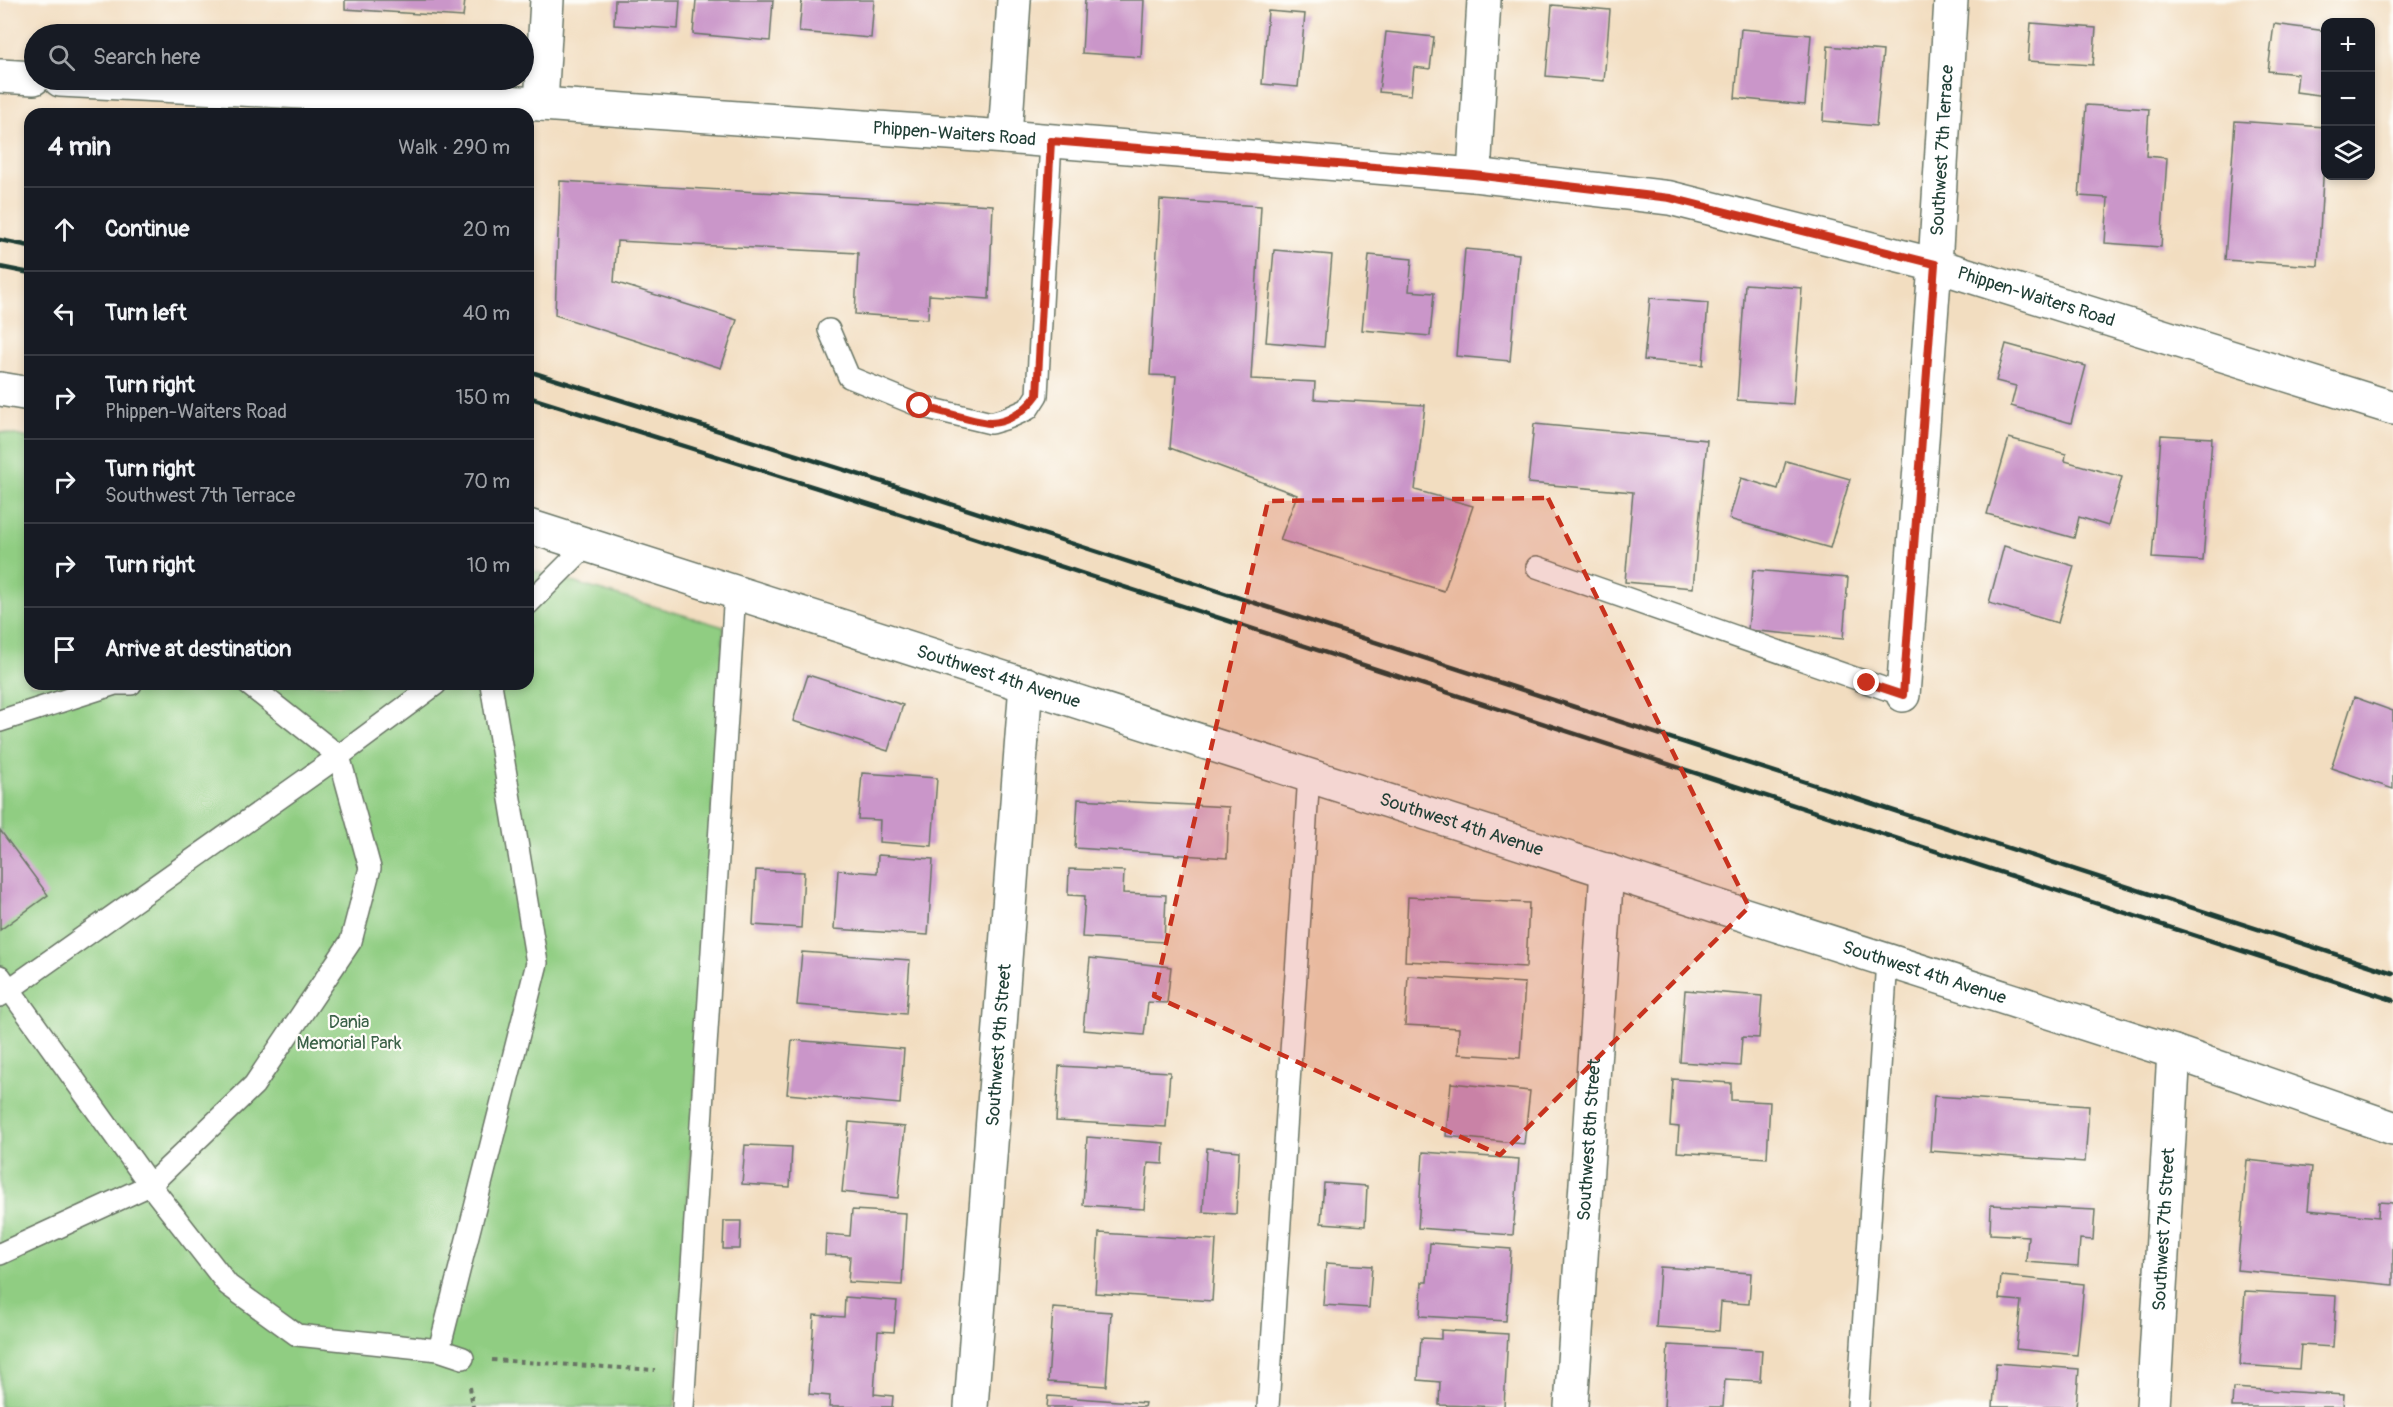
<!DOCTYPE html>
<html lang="en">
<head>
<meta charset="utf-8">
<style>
  :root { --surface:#171b24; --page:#20242c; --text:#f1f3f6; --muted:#9ea1a6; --line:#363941 }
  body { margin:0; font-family:Pangolin,sans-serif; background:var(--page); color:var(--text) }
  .controls { position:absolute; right:18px; top:18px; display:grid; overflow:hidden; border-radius:12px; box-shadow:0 3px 9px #0003 }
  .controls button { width:54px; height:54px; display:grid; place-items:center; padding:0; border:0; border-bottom:2px solid var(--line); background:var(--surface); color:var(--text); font:30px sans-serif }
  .stop { position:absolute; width:18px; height:18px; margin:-14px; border:4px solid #c8321e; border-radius:50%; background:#fff }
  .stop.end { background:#c8321e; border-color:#fff; box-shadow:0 2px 6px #0008 }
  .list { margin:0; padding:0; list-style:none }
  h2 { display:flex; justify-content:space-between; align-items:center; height:78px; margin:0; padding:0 24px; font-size:26px }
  h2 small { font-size:20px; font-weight:400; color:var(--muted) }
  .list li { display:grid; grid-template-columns:39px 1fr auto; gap:18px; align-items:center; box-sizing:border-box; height:84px; padding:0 24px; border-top:2px solid var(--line) }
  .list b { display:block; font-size:22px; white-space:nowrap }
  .list p { margin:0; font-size:20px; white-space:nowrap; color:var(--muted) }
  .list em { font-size:20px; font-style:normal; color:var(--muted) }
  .icon { flex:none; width:33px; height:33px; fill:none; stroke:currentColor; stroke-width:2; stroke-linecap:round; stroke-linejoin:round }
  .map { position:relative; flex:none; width:2393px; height:1407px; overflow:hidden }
  .search { position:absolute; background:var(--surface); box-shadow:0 3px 9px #0003; left:24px; top:24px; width:510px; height:66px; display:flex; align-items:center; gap:15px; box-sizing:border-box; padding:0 21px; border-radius:33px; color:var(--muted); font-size:22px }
  .panel { position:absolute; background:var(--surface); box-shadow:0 3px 9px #0003; left:24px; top:108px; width:510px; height:582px; border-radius:18px }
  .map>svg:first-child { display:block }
  .green { fill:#90cd82; stroke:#58855b; stroke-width:1.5 }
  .building { fill:#ca96c9 }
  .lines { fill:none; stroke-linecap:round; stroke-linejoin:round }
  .service-casing { stroke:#697565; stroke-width:24 }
  .minor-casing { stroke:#697565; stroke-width:36 }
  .tertiary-casing { stroke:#697565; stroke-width:36 }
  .path { stroke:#697565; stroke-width:4; stroke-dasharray:4.5 4.5; stroke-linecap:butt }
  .service { stroke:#fff; stroke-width:21 }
  .minor { stroke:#fff; stroke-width:33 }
  .tertiary { stroke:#fff; stroke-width:33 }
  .rail { stroke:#1f3d34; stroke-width:4.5 }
  .route { stroke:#c8321e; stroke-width:8 }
  .marked { fill:#c8321e; fill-opacity:0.2; stroke:#c8321e; stroke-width:4.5; stroke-dasharray:12 8; stroke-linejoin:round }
  .labels { text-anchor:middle; stroke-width:4.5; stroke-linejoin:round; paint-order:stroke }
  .street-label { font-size:18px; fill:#1f3d34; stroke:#fdfcf7 }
  .park-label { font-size:18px; fill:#3b6148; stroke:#fdfcf7 }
</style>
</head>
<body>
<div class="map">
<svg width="2393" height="1407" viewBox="0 0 2393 1407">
  <rect width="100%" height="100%" fill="#fdfcf7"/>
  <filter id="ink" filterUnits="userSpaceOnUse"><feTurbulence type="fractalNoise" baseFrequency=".0167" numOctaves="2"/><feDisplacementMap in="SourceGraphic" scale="12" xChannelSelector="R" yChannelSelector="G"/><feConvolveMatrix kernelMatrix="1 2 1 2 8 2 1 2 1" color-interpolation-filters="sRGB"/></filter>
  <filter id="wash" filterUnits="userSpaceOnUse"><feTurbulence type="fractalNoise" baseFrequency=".008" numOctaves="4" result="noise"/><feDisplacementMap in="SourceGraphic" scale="24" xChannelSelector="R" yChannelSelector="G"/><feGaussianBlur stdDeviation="1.35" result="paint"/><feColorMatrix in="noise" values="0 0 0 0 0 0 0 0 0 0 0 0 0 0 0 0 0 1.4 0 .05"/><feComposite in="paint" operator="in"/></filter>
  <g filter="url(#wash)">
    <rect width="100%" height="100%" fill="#f2ddc0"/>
    <path class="green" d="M 0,432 L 30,438 L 30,684 L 528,684 L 528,569 L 724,627 L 675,1407 L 0,1407 Z"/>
    <g id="blocks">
      <path class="building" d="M 345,0 L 465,0 L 463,17 L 345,9 Z
        M 615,0 L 680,0 L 678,29 L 614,25 Z
        M 696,0 L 773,0 L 770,41 L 693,34 Z
        M 802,0 L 874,0 L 871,38 L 799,32 Z
        M 1085,0 L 1144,0 L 1141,57 L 1082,53 Z
        M 1552,5 L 1610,10 L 1604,81 L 1546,76 Z
        M 1268,11 L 1305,14 L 1298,87 L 1262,84 Z
        M 2031,23 L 2096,28 L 2093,65 L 2028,61 Z
        M 2274,24 L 2326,31 L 2326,96 L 2296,92 L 2298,74 L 2268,71 Z
        M 1741,29 L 1811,35 L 1805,105 L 1735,98 Z
        M 1386,32 L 1434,37 L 1430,69 L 1414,67 L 1411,95 L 1379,92 Z
        M 1828,46 L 1883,51 L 1876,126 L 1823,121 Z
        M 2086,105 L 2149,109 L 2146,156 L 2167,158 L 2161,247 L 2105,243 L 2108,198 L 2079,196 Z
        M 2235,121 L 2326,127 L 2318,266 L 2225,260 Z
        M 560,181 L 993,205 L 989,299 L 929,295 L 928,319 L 855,314 L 858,253 L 617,241 L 614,282 L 737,320 L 721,368 L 555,315 Z
        M 1160,200 L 1261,206 L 1251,379 L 1315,382 L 1314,399 L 1425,405 L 1415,490 L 1473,506 L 1444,591 L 1280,540 L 1297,495 L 1170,448 L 1176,376 L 1150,375 Z
        M 1465,249 L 1519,254 L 1510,361 L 1456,356 Z
        M 1274,250 L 1332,255 L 1324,347 L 1266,342 Z
        M 1369,255 L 1412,259 L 1409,291 L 1434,293 L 1430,336 L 1362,330 Z
        M 1745,284 L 1802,288 L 1793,404 L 1737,400 Z
        M 1650,298 L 1708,303 L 1703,365 L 1644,360 Z
        M 2006,344 L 2086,366 L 2071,423 L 2011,406 L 2016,386 L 1996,381 Z
        M 1534,424 L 1707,440 L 1693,588 L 1625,582 L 1633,492 L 1528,483 Z
        M 2161,435 L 2212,438 L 2203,561 L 2152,558 Z
        M 2009,438 L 2066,454 L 2065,461 L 2122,477 L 2108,526 L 2079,517 L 2074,538 L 1987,514 Z
        M 1786,461 L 1850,479 L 1830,548 L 1729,519 L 1741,478 L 1778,489 Z
        M 2004,546 L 2074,566 L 2058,623 L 1989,603 Z
        M 1753,570 L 1848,578 L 1843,639 L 1748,630 Z
        M 808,675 L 903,705 L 888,751 L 793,721 Z
        M 2354,697 L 2393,711 L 2393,789 L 2331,768 Z
        M 862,773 L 937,778 L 932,846 L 879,842 L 880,820 L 858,819 Z
        M 1078,799 L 1229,807 L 1227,858 L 1075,848 Z
        M 0,830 L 48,895 L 0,930 Z
        M 878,855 L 933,859 L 928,935 L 834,929 L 838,870 L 877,873 Z
        M 1069,869 L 1124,871 L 1123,893 L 1166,895 L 1164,942 L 1082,937 L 1085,896 L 1068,895 Z
        M 756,870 L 804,872 L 801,928 L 753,925 Z
        M 1408,897 L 1529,903 L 1526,967 L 1405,961 Z
        M 802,952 L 910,960 L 906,1014 L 797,1005 Z
        M 1090,958 L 1171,967 L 1167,1003 L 1148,1002 L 1144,1035 L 1083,1030 Z
        M 1408,976 L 1525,983 L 1520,1058 L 1458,1054 L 1459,1028 L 1405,1025 Z
        M 1685,990 L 1762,996 L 1759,1038 L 1742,1037 L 1740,1066 L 1680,1062 Z
        M 792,1040 L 904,1049 L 900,1104 L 787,1094 Z
        M 1059,1066 L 1170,1072 L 1166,1127 L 1056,1121 Z
        M 1673,1079 L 1731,1083 L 1731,1100 L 1770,1102 L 1767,1158 L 1677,1152 L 1679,1127 L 1670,1126 Z
        M 1451,1083 L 1530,1091 L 1524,1144 L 1446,1136 Z
        M 1934,1096 L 2089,1106 L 2085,1162 L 1930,1151 Z
        M 849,1122 L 905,1127 L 898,1198 L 842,1192 Z
        M 1087,1137 L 1164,1143 L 1163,1164 L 1148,1163 L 1144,1209 L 1083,1205 Z
        M 745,1145 L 792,1147 L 790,1187 L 742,1184 Z
        M 1207,1148 L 1239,1151 L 1236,1214 L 1203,1212 Z
        M 1423,1152 L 1519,1159 L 1513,1235 L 1418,1228 Z
        M 2247,1160 L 2312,1167 L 2308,1210 L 2378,1217 L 2379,1202 L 2393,1203 L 2393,1285 L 2237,1270 Z
        M 1324,1183 L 1367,1186 L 1365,1226 L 1321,1223 Z
        M 1991,1205 L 2095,1210 L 2093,1240 L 2080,1239 L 2078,1266 L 2026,1262 L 2028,1236 L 1990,1234 Z
        M 852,1210 L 906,1213 L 902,1285 L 848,1282 L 850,1256 L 825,1255 L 826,1234 L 850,1236 Z
        M 724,1221 L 741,1221 L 740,1249 L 723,1249 Z
        M 1099,1233 L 1216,1240 L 1212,1301 L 1095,1293 Z
        M 1430,1243 L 1511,1249 L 1506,1321 L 1420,1316 L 1422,1282 L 1427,1282 Z
        M 1326,1263 L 1372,1266 L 1369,1308 L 1323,1305 Z
        M 1660,1267 L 1751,1273 L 1749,1304 L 1721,1302 L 1719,1331 L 1656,1327 Z
        M 2001,1276 L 2084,1284 L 2077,1355 L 2016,1349 L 2021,1301 L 1999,1299 Z
        M 2245,1291 L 2336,1296 L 2333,1347 L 2301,1345 L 2299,1369 L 2240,1365 Z
        M 845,1297 L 897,1301 L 894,1332 L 878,1331 L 874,1394 L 893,1396 L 892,1407 L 829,1407 L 830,1396 L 809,1394 L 814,1315 L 844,1317 Z
        M 1053,1308 L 1111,1312 L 1106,1386 L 1048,1382 Z
        M 1441,1330 L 1508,1334 L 1504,1407 L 1439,1405 L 1440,1382 L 1418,1380 L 1421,1338 L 1441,1339 Z
        M 1668,1345 L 1762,1350 L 1760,1381 L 1725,1379 L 1723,1407 L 1664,1407 Z
        M 1996,1363 L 2079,1369 L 2076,1407 L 1993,1407 Z
        M 2233,1388 L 2344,1395 L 2343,1407 L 2232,1407 Z
        M 1048,1396 L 1145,1403 L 1144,1407 L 1047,1407 Z"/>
    </g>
  </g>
  <g filter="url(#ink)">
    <use href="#blocks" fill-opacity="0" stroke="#697565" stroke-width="1.5"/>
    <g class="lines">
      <g class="service-casing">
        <path id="service" d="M 829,330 L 849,377 L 920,406 L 991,423 L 1008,418 L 1028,409 L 1037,395 L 1051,141
          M 1537,567 L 1903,695
          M 528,604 L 588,544
          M 0,721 L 115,684 L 131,684
          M 0,976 L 150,1185 L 228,1285 L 297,1335 L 439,1350 L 463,1358
          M 0,996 L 339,756 L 436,684
          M 0,1254 L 150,1185 L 254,1085 L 351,941 L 370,868 L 339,756 L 248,684
          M 439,1350 L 537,963 L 491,684
          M 683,1407 L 735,591
          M 1268,1407 L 1309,774
          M 1858,1407 L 1887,960"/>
      </g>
      <g class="minor-casing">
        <g id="minor">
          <path d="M 541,104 L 547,0"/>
          <path d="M 1005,137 L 1014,0"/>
          <path d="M 1474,175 L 1484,0"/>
          <path d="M 0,389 L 30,394"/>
          <path id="s1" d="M 528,526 L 2174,1052 L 2393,1128"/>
          <path id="s2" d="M 1903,695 L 1935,265 L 1951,0"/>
          <path id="s3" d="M 971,1407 L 1026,684"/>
          <path id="s4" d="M 1571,1407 L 1607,870"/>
          <path id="s5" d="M 2153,1407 L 2174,1052"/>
        </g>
      </g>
      <g class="tertiary-casing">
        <g id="tertiary">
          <path d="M 0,76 L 34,78"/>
          <path id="s6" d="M 60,80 L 541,104 L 1005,137 L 1474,175 L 1670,198 L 1935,265 L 2393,408"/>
        </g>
      </g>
      <path class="path" d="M 492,1360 L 655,1370
        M 470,1387 L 473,1407"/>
      <use href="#service" class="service"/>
      <use href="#minor" class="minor"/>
      <use href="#tertiary" class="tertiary"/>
      <path class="rail" d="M 0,240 L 30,246
        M 0,267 L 30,273
        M 528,371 L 886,483 L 2393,973
        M 528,397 L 878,507 L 2393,1000"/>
    </g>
  </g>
  <g class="lines" filter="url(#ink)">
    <path class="route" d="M 920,406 C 939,410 973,422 990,423 C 1009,423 1027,409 1037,395 L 1051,141 L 1474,175 L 1670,198 L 1935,264 L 1903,695 L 1867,683"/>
  </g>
  <path class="marked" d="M 1548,498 L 1749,907 L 1500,1155 L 1154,996 L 1268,501 Z"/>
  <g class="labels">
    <g class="street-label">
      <text dy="6" stroke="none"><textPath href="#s6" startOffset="896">Phippen-Waiters Road</textPath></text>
      <text dy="6" stroke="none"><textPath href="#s2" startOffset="546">Southwest 7th Terrace</textPath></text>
      <text dy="6" stroke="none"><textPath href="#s6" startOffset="1994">Phippen-Waiters Road</textPath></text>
      <text dy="6" stroke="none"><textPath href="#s1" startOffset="494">Southwest 4th Avenue</textPath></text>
      <text dy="6" stroke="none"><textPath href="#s1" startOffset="980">Southwest 4th Avenue</textPath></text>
      <text dy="6" stroke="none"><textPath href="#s1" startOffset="1466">Southwest 4th Avenue</textPath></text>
      <text dy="6" stroke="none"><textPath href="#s3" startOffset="363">Southwest 9th Street</textPath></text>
      <text dy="6" stroke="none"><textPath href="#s4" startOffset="268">Southwest 8th Street</textPath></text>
      <text dy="6" stroke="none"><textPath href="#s5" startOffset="178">Southwest 7th Street</textPath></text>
    </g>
    <g class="park-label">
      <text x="349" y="1028">Dania<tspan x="349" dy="21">Memorial Park</tspan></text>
    </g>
  </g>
</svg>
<div class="controls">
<button>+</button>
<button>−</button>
<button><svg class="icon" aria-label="layers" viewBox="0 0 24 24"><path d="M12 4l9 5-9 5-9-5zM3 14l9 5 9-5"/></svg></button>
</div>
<div class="stop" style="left:920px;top:406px"></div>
<div class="stop end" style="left:1867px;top:683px"></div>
<div class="search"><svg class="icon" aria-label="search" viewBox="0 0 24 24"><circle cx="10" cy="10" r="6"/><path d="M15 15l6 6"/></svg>Search here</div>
<section class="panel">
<h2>4 min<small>Walk · 290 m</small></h2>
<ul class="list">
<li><svg class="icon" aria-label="ahead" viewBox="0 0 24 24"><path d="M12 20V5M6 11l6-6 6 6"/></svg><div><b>Continue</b></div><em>20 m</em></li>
<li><svg class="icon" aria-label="left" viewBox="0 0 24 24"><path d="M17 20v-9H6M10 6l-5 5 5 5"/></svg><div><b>Turn left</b></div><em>40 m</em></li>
<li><svg class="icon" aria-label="right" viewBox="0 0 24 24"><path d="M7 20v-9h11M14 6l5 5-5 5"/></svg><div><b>Turn right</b><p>Phippen-Waiters Road</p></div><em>150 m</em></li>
<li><svg class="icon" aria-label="right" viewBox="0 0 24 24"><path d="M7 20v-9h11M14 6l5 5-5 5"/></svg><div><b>Turn right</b><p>Southwest 7th Terrace</p></div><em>70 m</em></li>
<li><svg class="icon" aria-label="right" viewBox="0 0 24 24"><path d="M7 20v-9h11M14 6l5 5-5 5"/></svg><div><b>Turn right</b></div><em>10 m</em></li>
<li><svg class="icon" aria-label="arrive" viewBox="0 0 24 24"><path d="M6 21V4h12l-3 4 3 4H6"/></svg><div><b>Arrive at destination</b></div></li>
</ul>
</section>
</div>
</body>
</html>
